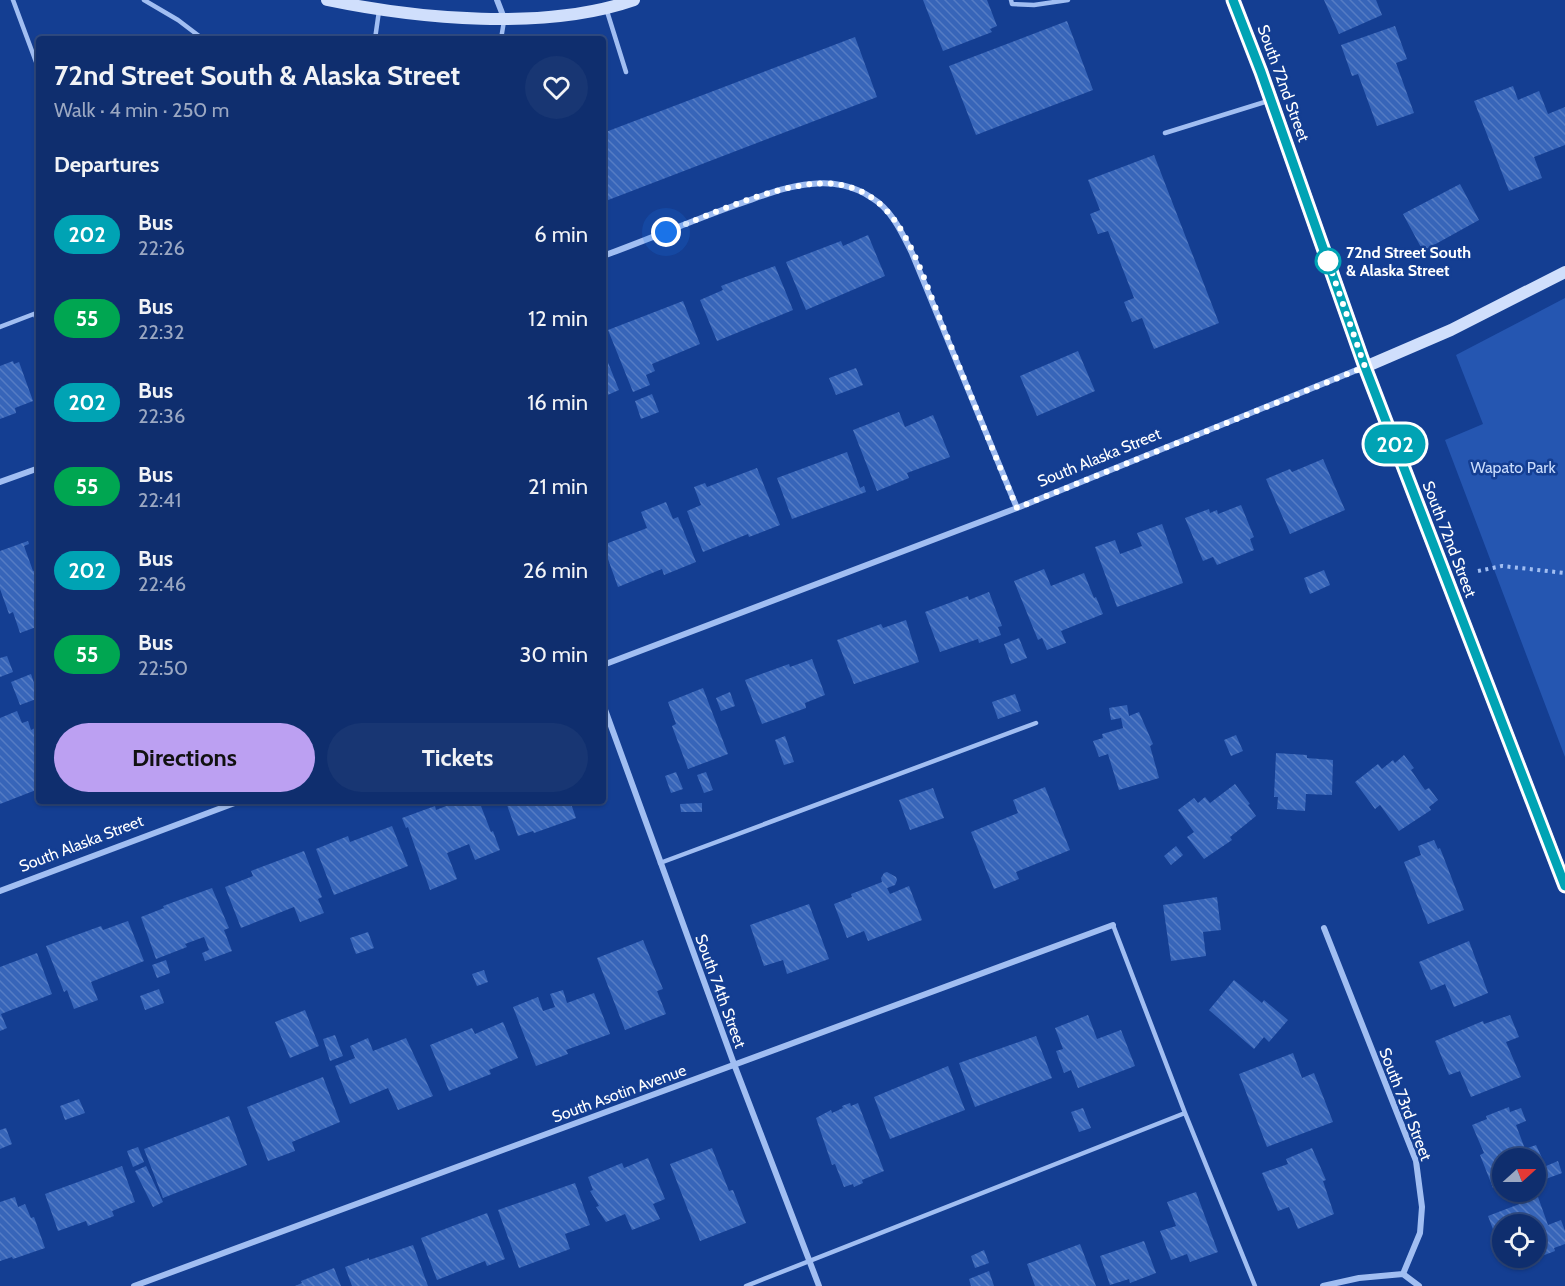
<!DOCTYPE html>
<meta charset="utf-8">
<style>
:root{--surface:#0f2e6e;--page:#183673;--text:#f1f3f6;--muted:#9ba8c2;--line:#2f4a81;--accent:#bca0f2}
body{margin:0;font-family:Cabin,sans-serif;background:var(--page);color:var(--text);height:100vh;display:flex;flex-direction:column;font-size:22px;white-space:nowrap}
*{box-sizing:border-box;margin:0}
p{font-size:20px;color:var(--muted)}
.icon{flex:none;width:33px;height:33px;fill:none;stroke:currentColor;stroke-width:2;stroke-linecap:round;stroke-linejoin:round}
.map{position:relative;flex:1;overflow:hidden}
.details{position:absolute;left:36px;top:36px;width:570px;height:768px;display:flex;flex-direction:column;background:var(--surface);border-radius:6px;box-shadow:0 2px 4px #0004,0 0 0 2px var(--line)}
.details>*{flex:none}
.badge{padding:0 12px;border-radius:20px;font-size:21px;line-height:39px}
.needle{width:39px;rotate:69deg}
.tools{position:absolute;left:1492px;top:1148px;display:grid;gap:12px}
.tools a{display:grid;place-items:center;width:54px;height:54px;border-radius:50%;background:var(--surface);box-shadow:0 2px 4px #0004,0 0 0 2px var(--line);font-size:30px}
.you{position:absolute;width:30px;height:30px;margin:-15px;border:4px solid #fff;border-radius:50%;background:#1a73e8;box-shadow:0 0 0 9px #1a73e833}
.map>.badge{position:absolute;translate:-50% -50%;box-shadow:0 0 0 3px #fff}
h2{padding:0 18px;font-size:22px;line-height:54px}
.round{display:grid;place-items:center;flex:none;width:63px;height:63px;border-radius:32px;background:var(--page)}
.summary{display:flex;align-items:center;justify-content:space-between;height:102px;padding:0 18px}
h1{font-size:28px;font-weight:800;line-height:45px}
.cta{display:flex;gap:12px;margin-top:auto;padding:12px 18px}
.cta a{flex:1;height:69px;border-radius:36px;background:var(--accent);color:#111;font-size:24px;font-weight:800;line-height:69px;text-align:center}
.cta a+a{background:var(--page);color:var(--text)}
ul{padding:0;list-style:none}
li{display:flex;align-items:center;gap:18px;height:84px;padding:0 18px}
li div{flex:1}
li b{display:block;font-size:22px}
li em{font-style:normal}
li .badge{min-width:66px;font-weight:700;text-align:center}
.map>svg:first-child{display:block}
.green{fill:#2556b1}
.building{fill:url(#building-back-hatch)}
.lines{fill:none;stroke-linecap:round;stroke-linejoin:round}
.path{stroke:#a1bef2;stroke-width:4;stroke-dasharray:3 4.5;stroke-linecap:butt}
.lane{stroke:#a1bef2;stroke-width:4.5}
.street{stroke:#a1bef2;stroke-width:6}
.secondary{stroke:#d0dffc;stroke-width:12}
.primary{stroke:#ecf1ff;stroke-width:15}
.line-casing{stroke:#fff;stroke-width:14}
.line{stroke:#00a3b4;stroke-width:9}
.walk{stroke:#fff;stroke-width:6;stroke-dasharray:0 10.8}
.stop-dot{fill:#fff;stroke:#00a3b4;stroke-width:3}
.labels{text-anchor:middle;stroke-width:5;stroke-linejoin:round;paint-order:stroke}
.street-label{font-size:16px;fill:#fff;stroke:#143e92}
.stop-label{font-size:16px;font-weight:bold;fill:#fff;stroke:#143e92;text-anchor:start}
.park-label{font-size:16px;fill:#c8dbfc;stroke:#143e92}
</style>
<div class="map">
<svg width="1565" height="1286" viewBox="0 0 1565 1286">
<defs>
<pattern id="building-back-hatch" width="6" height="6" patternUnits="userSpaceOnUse" patternTransform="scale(1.5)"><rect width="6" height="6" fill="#3765b9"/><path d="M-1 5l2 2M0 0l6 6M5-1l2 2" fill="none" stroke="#557cc4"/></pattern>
</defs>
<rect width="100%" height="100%" fill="#143e92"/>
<!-- green -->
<path class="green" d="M1565,298V757L1445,440L1483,424L1456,355Z"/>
<!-- building -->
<path class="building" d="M923,0H987L997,26L990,29L992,32L943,51Z
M1324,0H1376L1382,15L1339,34Z
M1067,21L1093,90L976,135L949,66Z
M1395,26L1407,59L1396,63L1414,113L1377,126L1358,74L1352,76L1341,45Z
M855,37L877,97L603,202V133Z
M1513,86L1518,100L1539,91L1548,114L1565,107V145L1534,157L1542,178L1509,191L1474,101Z
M1154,155L1219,323L1154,349L1142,318L1132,322L1124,302L1134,298L1108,231L1098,234L1090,214L1100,210L1088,180Z
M1460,184L1479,220L1423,251L1403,214Z
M868,235L885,276L806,310L786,262L841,241L843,246Z
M775,266L793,310L717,341L700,300L723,290L721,286Z
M683,301L700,344L652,364L655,371L646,375L650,385L633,392L608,330Z
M603,350L619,390L603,397Z
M1078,351L1095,391L1037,416L1020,376Z
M13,361L14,364L19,362L33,401L15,408L16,413L0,419V366Z
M856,368L863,385L836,395L829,378Z
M652,394L659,412L641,419L635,401Z
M899,412L905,427L933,415L950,457L907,473L909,478L877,491L853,430Z
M603,436L608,449L603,451Z
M847,452L860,488L864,486L866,492L792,519L777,478Z
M1323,459L1345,510L1290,534L1266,479L1290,469L1292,472Z
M757,468L780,525L749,537L748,534L703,552L687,511L701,505L694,487L705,483L707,487Z
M666,502L673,519L678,517L696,562L664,575L662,569L618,587L603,545L647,528L641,512Z
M1241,505L1254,537L1250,539L1254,550L1217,565L1213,557L1203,561L1185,518L1209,509L1210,513L1217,510L1218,514Z
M1162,524L1183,583L1117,607L1095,547L1115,540L1120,554L1142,546L1137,533Z
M28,541L29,544L24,546L33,571L39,569V626L20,633L13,612L9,614L0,589V551Z
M1044,569L1051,586L1084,573L1094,598L1096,597L1103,614L1061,631L1066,643L1047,650L1042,638L1038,640L1014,581Z
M1324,570L1330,585L1310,594L1304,578Z
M989,592L1002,626L998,627L1001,635L979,643L978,639L940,652L925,612L968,596L969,600Z
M906,620L919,662L854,684L837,640L881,624L883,628Z
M1019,638L1027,658L1011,664L1004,644Z
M7,656L13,672L0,677V658Z
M812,659L825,695L805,703L806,708L762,724L745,680L789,664L790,667Z
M31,674L39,698L20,705L11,682Z
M703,688L728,754L688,769L672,726L676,724L668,702Z
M730,692L735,706L721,711L716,698Z
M1015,694L1021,711L998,719L992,702Z
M1127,705L1129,716L1139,712L1153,744L1150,746L1159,778L1119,790L1108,754L1099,757L1093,741L1103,738L1102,734L1123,728L1121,718L1111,720L1109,708Z
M17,711L22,723L28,721L31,730L39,726V784L35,786L36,790L0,804V718Z
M1236,735L1243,751L1231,756L1224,740Z
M785,736L794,762L784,765L775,740Z
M1276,753L1307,755V758L1333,760L1332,795L1306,794L1305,811L1277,809L1278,797H1274Z
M1404,755L1414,768L1411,770L1425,790L1429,788L1438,800L1429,807L1431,810L1399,831L1380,805L1375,809L1355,782L1378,764L1382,769L1393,760L1395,763Z
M676,772L683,789L671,793L665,776Z
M706,772L713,790L704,793L697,775Z
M1235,784L1250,804L1248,805L1256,816L1230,837L1232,840L1204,859L1187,837L1194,832L1178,810L1194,798L1198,803L1205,797L1210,803Z
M1045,787L1070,850L1016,872L1019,879L994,889L971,832L1018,813L1013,800Z
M933,788L944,818L910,830L899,800Z
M459,801H479L491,832L493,831L500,850L475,860L469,844L447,853L457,879L430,890L408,827L406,828L402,818L435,806L436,810Z
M518,801H570L576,818L534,833L533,831L518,836L507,805Z
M702,803V812H681L680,804Z
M392,826L408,866L334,895L316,849L348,836L350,842Z
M1434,840L1438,849L1440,848L1464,910L1428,924L1404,862L1421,855L1418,846Z
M1176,846L1183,855L1171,865L1164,856Z
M304,851L322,897L318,899L324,913L300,922L294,907L241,928L225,887L253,876L251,871Z
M887,872L896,877L897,880L895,885L887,888L890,894L909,886L922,920L868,941L864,931L847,938L834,904L852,897L851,894L882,882L881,878L884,873Z
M212,888L229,928L224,930L232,951L205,961L202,953L209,950L204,937L185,944L187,947L156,959L141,917L164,908L163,906Z
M1217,897L1221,930L1203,932L1206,956L1171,961L1163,905Z
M809,904L829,959L787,974L783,960L764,966L750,925Z
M128,921L144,961L91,982L98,1000L74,1009L67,990L64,992L46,946L101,926L103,930Z
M368,932L374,948L356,954L350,938Z
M643,940L663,989L657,991L666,1014L625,1030L597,958Z
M1469,941L1488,993L1454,1007L1445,984L1431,990L1419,962Z
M37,953L52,994L1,1014L7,1028L0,1031V967Z
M166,960L170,973L157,978L152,965Z
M484,970L488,982L477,986L472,974Z
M1234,980L1262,1003L1264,1000L1288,1020L1269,1042L1264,1037L1254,1049L1209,1010Z
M159,989L164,1003L145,1010L140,996Z
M563,990L567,1003L594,993L610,1034L566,1050L568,1054L536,1066L513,1007L538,997L543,1011L555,1007L550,994Z
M305,1010L319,1046L290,1058L275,1022Z
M1088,1015L1097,1039L1121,1030L1135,1066L1078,1088L1071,1070L1064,1073L1056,1051L1063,1049L1055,1028Z
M1510,1015L1519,1037L1506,1042L1521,1077L1471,1097L1460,1071L1449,1075L1435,1041L1483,1021L1484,1024Z
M503,1022L518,1058L489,1070L491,1074L449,1091L430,1045L472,1028L475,1034Z
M335,1035L343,1056L330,1061L323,1039Z
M1036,1036L1052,1078L975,1107L959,1063Z
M368,1038L373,1051L406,1038L433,1096L398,1110L388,1088L350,1104L335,1066L355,1058L350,1046Z
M1293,1053L1302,1078L1314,1073L1333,1122L1267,1147L1239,1074Z
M948,1066L965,1110L890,1139L874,1097Z
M323,1077L340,1122L292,1142L295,1151L268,1161L247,1107Z
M79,1099L85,1113L65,1120L60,1106Z
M850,1103L851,1106L858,1103L884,1171L862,1180L863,1183L854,1187L853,1184L844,1187L835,1164L832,1165L816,1118L831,1110L832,1113L843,1108L842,1106Z
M1509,1107L1510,1112L1521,1108L1526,1121L1516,1125L1525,1149L1536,1145L1542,1158L1536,1161V1158H1503V1184L1493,1188L1480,1155L1484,1153L1472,1125L1487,1119L1486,1116Z
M1083,1108L1091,1128L1079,1132L1071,1112Z
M229,1116L247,1165L163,1198L144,1149Z
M6,1128L12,1144L0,1149V1130Z
M138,1147L144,1162L133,1167L127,1151Z
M712,1148L729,1191L733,1190L746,1223L700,1241L670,1164Z
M1312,1148L1326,1180L1323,1181L1334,1214L1298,1229L1289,1207L1278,1211L1262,1173L1288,1164L1286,1159Z
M648,1158L665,1199L653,1204L660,1219L632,1230L625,1214L606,1222L596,1207L599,1206L590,1191L593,1190L588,1177L622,1163L624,1168Z
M1558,1161L1562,1173L1543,1180L1539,1169Z
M122,1166L135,1202L112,1211L114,1216L88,1226L86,1221L58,1231L45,1194Z
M146,1166L163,1202L153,1207L135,1171Z
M575,1183L590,1225L565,1234L570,1249L519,1268L498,1210Z
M1196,1192L1218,1252L1190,1262L1187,1254L1171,1260L1160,1231L1176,1226L1167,1202Z
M15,1197L18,1207L25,1204L31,1218L34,1217L45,1248L13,1259L12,1257L0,1261V1202Z
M1538,1197L1548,1225L1561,1220L1565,1231V1244L1554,1248L1555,1251L1523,1263L1520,1257H1536V1224H1503V1243L1499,1245L1488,1216Z
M487,1213L505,1259L487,1266L485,1261L437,1280L421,1238Z
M1144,1241L1156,1273L1130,1283L1129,1279L1110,1285L1100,1256Z
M1080,1244L1096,1286H1035L1027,1264Z
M413,1245L428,1286H352L345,1267L369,1258V1260Z
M984,1250L989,1263L975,1268L971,1256Z
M334,1268L341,1286H295L302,1283L301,1281Z
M989,1271L994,1286H971L969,1279Z"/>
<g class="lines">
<!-- path -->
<path class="path" d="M1478,571L1502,566L1565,573"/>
<!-- lane -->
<path class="lane" d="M13,0L39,70
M144,0L178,20L203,39
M1011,0L1012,4L1034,5L1068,0
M606,8L626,72
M375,39L379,11
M501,39L504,21
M1165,133L1268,101
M35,314L39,326
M0,327L39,312
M660,863L1036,723
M1113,925L1185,1113L1255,1286
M746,1286L1185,1113"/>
<!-- street -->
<path class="street" d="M497,0L504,18
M603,256C647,240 691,221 736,205C760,197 785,186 811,184C832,181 855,186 872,198C892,210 902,233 912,253L1017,508
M0,482L39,468
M603,665L1017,508L1364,367
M603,704L734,1064L819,1286
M0,891L240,801
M1324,928L1416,1161L1422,1207L1420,1233L1403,1274
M1403,1274L1419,1286
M134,1286L1113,925
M1323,1286L1359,1278L1403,1274"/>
<!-- secondary -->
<path class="secondary" d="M327,0C418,19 545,31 634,0
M1365,367L1451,330L1565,272"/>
<!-- primary -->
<path class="primary" d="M1233,0L1261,72L1365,367L1565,886"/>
</g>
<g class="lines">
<!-- line casing -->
<g class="line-casing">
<path id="line" d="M1233,0L1261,72L1365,367L1565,886"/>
</g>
<!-- line -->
<use href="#line" class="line"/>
<!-- walk -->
<path class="walk" d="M666,232C712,214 788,178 836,184C856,187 874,196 887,211C911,237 925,281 938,314C964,378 990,444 1017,508L1365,367L1328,261"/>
</g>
<!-- markers -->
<circle class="stop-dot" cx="1328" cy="261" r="12"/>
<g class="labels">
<!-- street labels -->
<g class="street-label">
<text transform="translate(1284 83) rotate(70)" y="6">South 72nd Street</text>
<text transform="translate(1099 457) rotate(-22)" y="6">South Alaska Street</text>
<text transform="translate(1450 539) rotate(69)" y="6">South 72nd Street</text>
<text transform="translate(81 843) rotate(-21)" y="6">South Alaska Street</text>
<text transform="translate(721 991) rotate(70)" y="6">South 74th Street</text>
<text transform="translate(619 1093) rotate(-20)" y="6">South Asotin Avenue</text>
<text transform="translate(1406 1104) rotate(69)" y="6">South 73rd Street</text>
</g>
<!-- stop labels -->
<g class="stop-label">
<text x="1346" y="258">72nd Street South<tspan x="1346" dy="18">&amp; Alaska Street</tspan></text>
</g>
<!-- park labels -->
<g class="park-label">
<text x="1513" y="473">Wapato Park</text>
</g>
</g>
</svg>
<div class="tools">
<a><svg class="needle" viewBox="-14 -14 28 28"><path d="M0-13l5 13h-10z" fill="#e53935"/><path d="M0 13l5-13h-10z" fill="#9ba8c2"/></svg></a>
<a><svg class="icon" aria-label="locate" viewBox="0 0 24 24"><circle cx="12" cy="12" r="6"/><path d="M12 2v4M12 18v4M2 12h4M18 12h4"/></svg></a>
</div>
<div class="you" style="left:666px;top:232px"></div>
<b class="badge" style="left:1395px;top:444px;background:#00a3b4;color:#fff">202</b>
<section class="details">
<div class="summary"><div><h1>72nd Street South &amp; Alaska Street</h1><p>Walk · 4 min · 250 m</p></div><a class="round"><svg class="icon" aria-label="heart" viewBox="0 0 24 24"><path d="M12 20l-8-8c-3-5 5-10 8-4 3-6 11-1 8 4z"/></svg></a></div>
<h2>Departures</h2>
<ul>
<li><span class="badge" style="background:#00a3b4;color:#fff">202</span><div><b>Bus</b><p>22:26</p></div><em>6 min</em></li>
<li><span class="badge" style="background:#00a651;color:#fff">55</span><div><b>Bus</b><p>22:32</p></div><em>12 min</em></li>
<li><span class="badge" style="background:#00a3b4;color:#fff">202</span><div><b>Bus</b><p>22:36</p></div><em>16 min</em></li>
<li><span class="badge" style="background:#00a651;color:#fff">55</span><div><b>Bus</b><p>22:41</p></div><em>21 min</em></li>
<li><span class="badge" style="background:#00a3b4;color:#fff">202</span><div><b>Bus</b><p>22:46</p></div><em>26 min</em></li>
<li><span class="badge" style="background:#00a651;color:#fff">55</span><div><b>Bus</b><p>22:50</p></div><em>30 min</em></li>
</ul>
<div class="cta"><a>Directions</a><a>Tickets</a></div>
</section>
</div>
